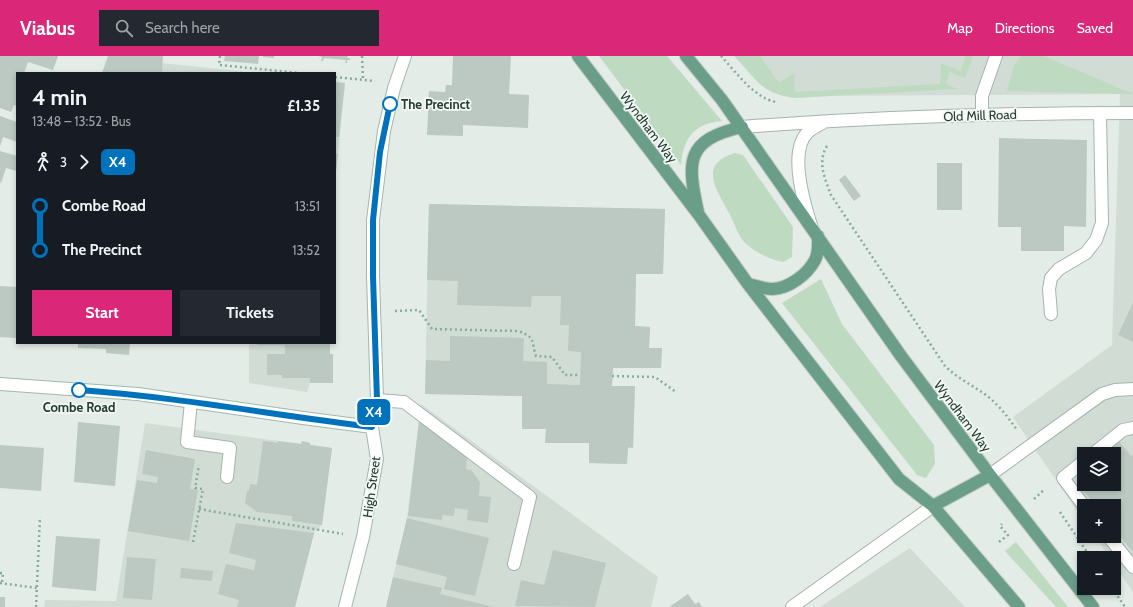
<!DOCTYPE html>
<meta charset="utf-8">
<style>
:root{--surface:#171b24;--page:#242831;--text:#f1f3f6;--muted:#9ea1a6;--accent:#db2777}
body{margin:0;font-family:Cabin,sans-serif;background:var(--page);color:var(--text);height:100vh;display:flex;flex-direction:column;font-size:15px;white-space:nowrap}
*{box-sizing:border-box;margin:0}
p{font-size:13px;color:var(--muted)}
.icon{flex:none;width:22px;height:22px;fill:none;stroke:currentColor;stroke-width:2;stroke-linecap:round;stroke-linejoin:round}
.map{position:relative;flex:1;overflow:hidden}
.sheet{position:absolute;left:16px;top:16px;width:320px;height:272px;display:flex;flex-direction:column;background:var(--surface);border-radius:0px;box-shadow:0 2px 6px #0003}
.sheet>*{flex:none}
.badge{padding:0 8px;border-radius:6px;font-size:14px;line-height:26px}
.controls{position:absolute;left:1077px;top:391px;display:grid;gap:8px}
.controls a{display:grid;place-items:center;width:44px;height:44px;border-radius:0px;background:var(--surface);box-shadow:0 2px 6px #0003;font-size:20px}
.map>.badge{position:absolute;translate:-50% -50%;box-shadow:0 0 0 2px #fff}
.legs{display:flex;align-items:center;gap:6px;height:44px;padding:0 16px;font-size:13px}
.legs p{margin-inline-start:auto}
.head{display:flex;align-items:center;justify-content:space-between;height:68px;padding:0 16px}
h1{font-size:22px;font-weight:700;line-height:30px}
.action{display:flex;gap:8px;margin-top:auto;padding:8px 16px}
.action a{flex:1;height:46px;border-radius:0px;background:var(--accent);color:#fff;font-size:16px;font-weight:700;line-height:46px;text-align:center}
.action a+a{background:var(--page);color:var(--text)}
ul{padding:0 16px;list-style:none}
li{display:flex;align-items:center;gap:14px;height:44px;font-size:15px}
li i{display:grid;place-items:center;width:6px;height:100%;margin:0 5px;background:currentColor}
li i::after{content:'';width:10px;height:10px;margin:-5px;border:3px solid;border-radius:50%;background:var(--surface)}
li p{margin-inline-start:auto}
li:first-child i{background:linear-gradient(#0000 50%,currentColor 0)}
li:last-child i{background:linear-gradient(currentColor 50%,#0000 0)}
header{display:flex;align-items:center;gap:24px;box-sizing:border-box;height:56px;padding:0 20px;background:var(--accent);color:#fff}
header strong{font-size:19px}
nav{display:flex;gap:22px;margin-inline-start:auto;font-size:14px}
.search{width:280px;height:36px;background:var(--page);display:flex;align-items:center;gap:10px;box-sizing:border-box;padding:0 14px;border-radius:0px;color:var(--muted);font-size:15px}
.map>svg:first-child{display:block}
.built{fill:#d1dcd5;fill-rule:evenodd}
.green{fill:#bedbc1}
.building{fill:#bbc9c2}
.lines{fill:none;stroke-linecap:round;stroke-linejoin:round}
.lane-casing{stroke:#a6b4ad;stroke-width:14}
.street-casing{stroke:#a6b4ad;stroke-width:14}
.secondary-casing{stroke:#a2b7ad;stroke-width:14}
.primary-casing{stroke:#c2c8c6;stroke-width:14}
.path{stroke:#86ad9b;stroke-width:2.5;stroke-dasharray:2 3;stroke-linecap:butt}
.lane{stroke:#fff;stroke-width:12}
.street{stroke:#fff;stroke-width:12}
.secondary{stroke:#fff;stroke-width:12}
.primary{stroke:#6b9e89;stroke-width:12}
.line-1-casing{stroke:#fff;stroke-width:9}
.line-1{stroke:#0072bc;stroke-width:6}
.stop-1-dot{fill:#fff;stroke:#0072bc;stroke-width:2}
.labels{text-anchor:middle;stroke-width:3.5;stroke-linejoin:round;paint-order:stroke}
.stop-label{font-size:13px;font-weight:bold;fill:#243c32;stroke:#f3f8f5;text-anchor:start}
.street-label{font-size:13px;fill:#243c32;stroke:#f3f8f5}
</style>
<header>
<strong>Viabus</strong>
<div class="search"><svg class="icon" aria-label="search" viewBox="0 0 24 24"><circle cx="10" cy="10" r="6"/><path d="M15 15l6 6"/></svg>Search here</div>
<nav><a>Map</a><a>Directions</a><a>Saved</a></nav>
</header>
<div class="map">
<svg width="1133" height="551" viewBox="0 0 1133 551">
<rect width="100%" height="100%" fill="#e3ece7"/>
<!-- built -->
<path class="built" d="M754,0H1133V536L1114,508V502H1110L1095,480H1114V450H1084V465L1013,361L1112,289L1120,38L798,40L781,37ZM1084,398H1114V428H1084Z
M162,7L256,17H162Z
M335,26L345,27L335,124Z
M429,148L665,153L663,218H636L635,270L650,271L649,292H662L661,312H613L612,330H635L633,392H628L627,408L589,407V387H545L546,373H522V340L425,338Z
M249,287H330V298H333V327H310L307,336L249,327Z
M421,348L658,521L651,551H386L407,462Z
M145,367L301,388L302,385L310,387L311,389L332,392L322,469L314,477L295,551H44L45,544L116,545Z
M910,492L965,551H820Z"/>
<!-- green -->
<path class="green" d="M599,0H667L722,65C694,67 683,83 681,109Z
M734,0H760L779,27L794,17L795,36L940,28L941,7L960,15L966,0H973L965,22L950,16L946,28L957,33L795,42C759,37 757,23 734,0Z
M1021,0H1044L1133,38L1007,35L1014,9Z
M735,97L743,99L793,171L792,201L783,206C767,202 758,198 745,187C738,180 734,166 729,157C717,134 697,108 735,97Z
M821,223L842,268L934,389L935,408L926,422L917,419L782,247Z
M1016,486L1068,551H1056L1005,495Z"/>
<!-- building -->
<path class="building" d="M0,0H58L53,14L28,6L24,17H17V50L14,49L11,56L0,52Z
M108,0H163L162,17H102Z
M225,0H259L258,8L224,5Z
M263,0H274V2L263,1Z
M318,0H348L347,2H350V4H347V7H345L346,4L324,2L323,5H321L322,1Z
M453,0H511L509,38L529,39L528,72L463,69V80L427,79L429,35L445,36L446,29H452Z
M335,26L345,27L339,81H335Z
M0,60L17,66V86L3,81L0,90Z
M999,82L1087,84L1086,171L1064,170V195H1021V171H998Z
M0,95L17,100L16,115L6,112L1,127L0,126Z
M335,98H338L336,115H335Z
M937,107H962V154H937Z
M845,119L861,140L854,145L839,124Z
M429,148L665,153L663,218H636L635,270L650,271L649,292H662L661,312H613L612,330H635L633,392L628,391L627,408L589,407V387H545L546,373H522V340L425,338L426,304L450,305V280L524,282L523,305L547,306V328L580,329L581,296L568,295L569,269H560L561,240H532L531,251L457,249L458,225L427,224Z
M0,230L17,231V282L0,281Z
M1133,247V286L1118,279Z
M78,287H130L129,299L106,297V293L78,292Z
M257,287H330V298H333V327H310V322H282V319H267V298H285V289H257Z
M419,365L467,401L466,413L471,414L480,426L479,440L491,441L488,467L467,464L468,454L455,452L454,460L442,459V464L408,460Z
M78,366L120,370L115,430L74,426Z
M1118,384L1131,400L1133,398V496L1114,473V450H1096L1084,435L1093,429L1092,428H1114V398H1101Z
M263,385L278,387V385L301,388L302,385L310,387V389L332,392L322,469L292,465V460L257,456L245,447L247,435H249L250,428L257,429Z
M0,389L44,392L41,435L0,432Z
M146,394L195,403L190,433L198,434L189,485L128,475L137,424L157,427L158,421L142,418Z
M407,462L489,482L475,540L444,533L447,521L396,508Z
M236,467L314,477L295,551H237L239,544L218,538L226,508L254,514L256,504L229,497Z
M56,480L100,483L96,535L52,531Z
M553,494L606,507L595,551L515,550L521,524L544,529Z
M127,501L156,503L152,544L123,542Z
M181,512L213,515L212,525L180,522Z
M393,521L442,532L440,538L494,551H386Z
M688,538L695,548L699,546L702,551H669Z
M0,541H5V551H0Z"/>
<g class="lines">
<!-- lane casing -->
<g class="lane-casing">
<path id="lane" d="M982,59V40L996,0
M1051,258L1049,233L1051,222L1059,213L1086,197L1096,184L1102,167L1100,57
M377,344L404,346L530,441L514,508
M191,346L187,386L230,392L227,421
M1093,398L1123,374L1133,372
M1084,405L1063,422L1084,450
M990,419L1102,338L1115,334L1133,333
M1108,480L1133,511
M792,551L933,450"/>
</g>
<!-- street casing -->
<g class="street-casing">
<path id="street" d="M742,71C872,61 1002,57 1133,57
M811,169C804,147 788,95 808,76C812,72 819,69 824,66"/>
</g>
<!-- secondary casing -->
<g class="secondary-casing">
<path id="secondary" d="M0,328L138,338L303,362L372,371
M345,551L363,481L377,403L372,371L377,344L373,220V164L384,75L394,32L405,0"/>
</g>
<!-- primary casing -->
<g class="primary-casing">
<path id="primary" d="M578,0L699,159L748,228L899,423L933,450L1019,551
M686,0L722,44L901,300L990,419L1093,551
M698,156C687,106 685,84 742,71
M748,228C756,230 765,233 773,233C789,232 807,219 815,204C819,197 818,188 818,180
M933,450L990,419"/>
</g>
<!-- path -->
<path class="path" d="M220,0L219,9L300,17
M362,0L363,23
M721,0C736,16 754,42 776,46
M335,21L375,25
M827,90C817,106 825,123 831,139L945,310C957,322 972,329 986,339C998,348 1008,361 1017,374
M395,255L419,254L432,273L518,275C536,281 531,285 536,300L552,301L565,319H580
M612,320L655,321L676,336
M1034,443L1045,433
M199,453L343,478
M1060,456L1091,502
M193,486L203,433L195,432L199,409
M999,486L1008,479L1000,470L1002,468
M0,517H3L2,527
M0,527L37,532
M1112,532L1125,551
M36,551L40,461"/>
<!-- lane -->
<use href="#lane" class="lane"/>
<!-- street -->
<use href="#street" class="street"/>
<!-- secondary -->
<use href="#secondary" class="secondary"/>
<!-- primary -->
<use href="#primary" class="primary"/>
</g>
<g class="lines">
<!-- line-1 casing -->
<g class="line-1-casing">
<path id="line-1" d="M79,334C177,341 274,359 372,371L377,344L373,220V164L380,96L390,48"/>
</g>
<!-- line-1 -->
<use href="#line-1" class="line-1"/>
</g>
<!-- markers -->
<g class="stop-1-dot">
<circle cx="390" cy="48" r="7"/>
<circle cx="79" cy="334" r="7"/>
</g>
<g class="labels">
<!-- stop labels -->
<g class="stop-label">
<text x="401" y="53">The Precinct</text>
<text x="79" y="356" text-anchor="middle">Combe Road</text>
</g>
<!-- street labels -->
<g class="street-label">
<text transform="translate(980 59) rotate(-2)" y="5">Old Mill Road</text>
<text transform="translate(649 71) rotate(53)" y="5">Wyndham Way</text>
<text transform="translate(963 360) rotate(53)" y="5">Wyndham Way</text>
<text transform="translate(371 431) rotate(-82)" y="5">High Street</text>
</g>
</g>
</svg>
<div class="controls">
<a><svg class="icon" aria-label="layers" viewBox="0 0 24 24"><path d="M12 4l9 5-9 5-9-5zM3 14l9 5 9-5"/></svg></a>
<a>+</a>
<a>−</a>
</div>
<b class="badge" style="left:374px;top:356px;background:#0072bc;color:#fff">X4</b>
<section class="sheet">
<div class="head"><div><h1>4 min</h1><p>13:48 – 13:52 · Bus</p></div><b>£1.35</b></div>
<div class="legs"><svg class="icon" aria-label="walk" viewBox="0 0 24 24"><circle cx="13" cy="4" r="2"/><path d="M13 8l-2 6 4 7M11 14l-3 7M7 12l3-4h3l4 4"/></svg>3<svg class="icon" aria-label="forward" viewBox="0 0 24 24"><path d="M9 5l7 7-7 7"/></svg><b class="badge" style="background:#0072bc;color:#fff">X4</b></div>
<ul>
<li><i style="color:#0072bc"></i><b>Combe Road</b><p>13:51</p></li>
<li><i style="color:#0072bc"></i><b>The Precinct</b><p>13:52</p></li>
</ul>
<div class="action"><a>Start</a><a>Tickets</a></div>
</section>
</div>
